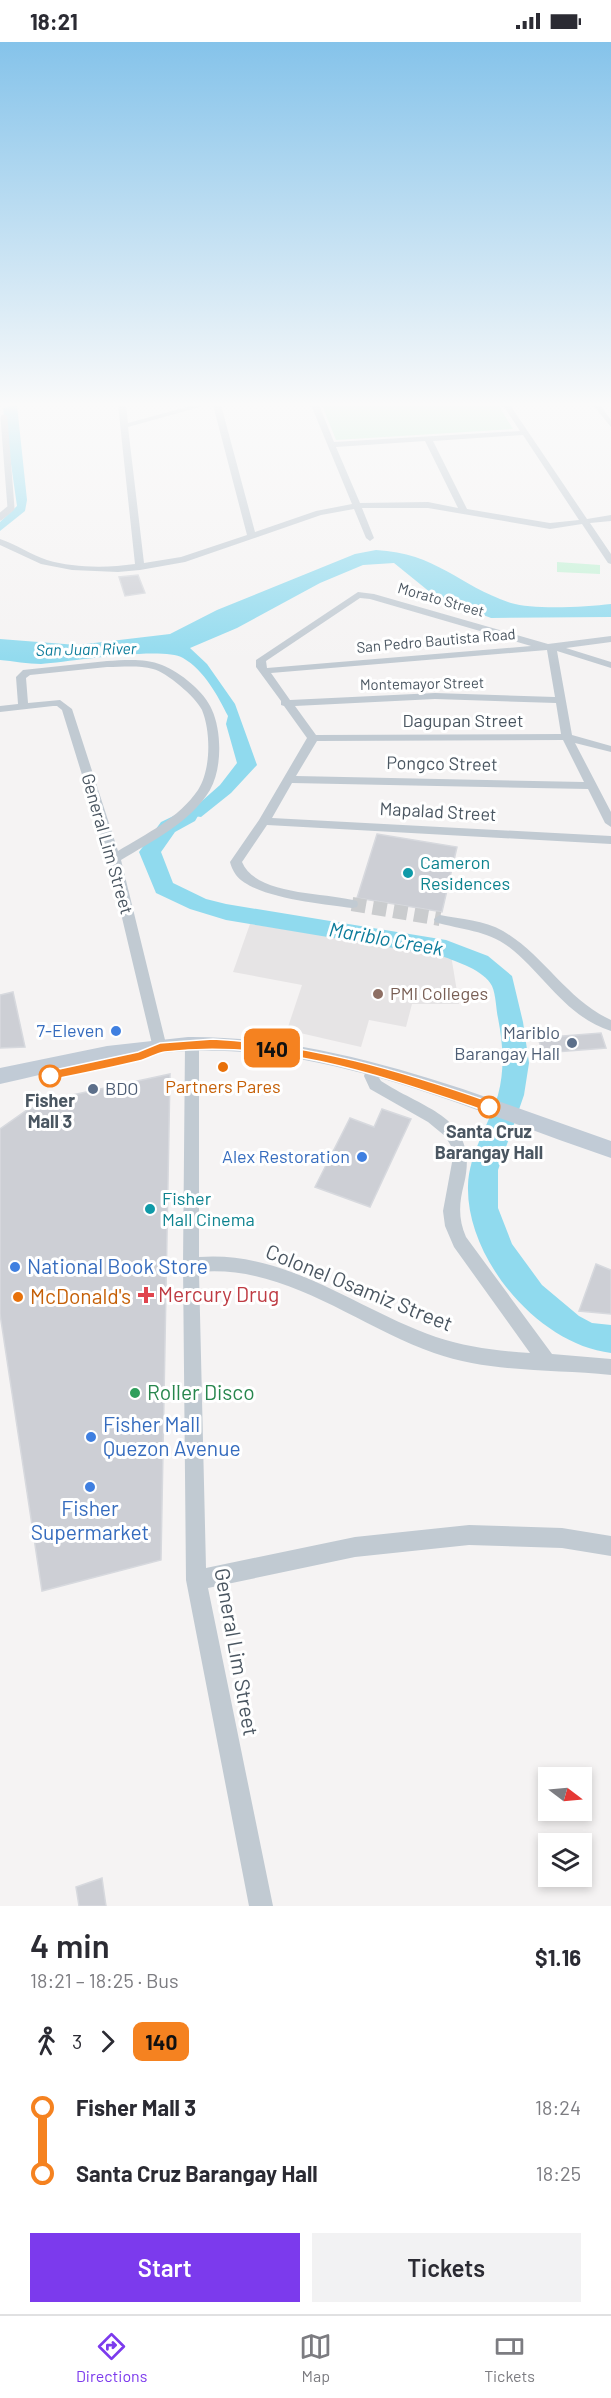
<!DOCTYPE html>
<meta charset="utf-8">
<style>
:root{--surface:#fff;--page:#f2f2f3;--text:#2b2b33;--muted:#7c7c81;--line:#e1e1e2;--accent:#7c3aed}
body{margin:0;font-family:Barlow,sans-serif;background:var(--page);color:var(--text);height:100vh;display:flex;flex-direction:column;font-size:22px;white-space:nowrap}
*{box-sizing:border-box;margin:0}
p{font-size:20px;color:var(--muted)}
.icon{flex:none;width:33px;height:33px;fill:none;stroke:currentColor;stroke-width:2;stroke-linecap:round;stroke-linejoin:round}
.map{position:relative;height:1864px;overflow:hidden}
.sheet{display:flex;flex-direction:column;background:var(--surface);flex:1}
.sheet>*{flex:none}
.badge{padding:0 12px;border-radius:9px;font-size:21px;line-height:39px}
.needle{width:39px;rotate:106deg}
.controls{position:absolute;left:538px;top:1725px;display:grid;gap:12px}
.controls a{display:grid;place-items:center;width:54px;height:54px;border-radius:0px;background:var(--surface);box-shadow:0 3px 9px #0003;font-size:30px}
.map>.badge{position:absolute;translate:-50% -50%;box-shadow:0 0 0 3px #fff}
.legs{display:flex;align-items:center;gap:9px;height:66px;padding:0 30px;font-size:20px}
.legs p{margin-inline-start:auto}
.headline{display:flex;align-items:center;justify-content:space-between;height:102px;padding:0 30px}
h1{font-size:33px;font-weight:600;line-height:45px}
.button{display:flex;gap:12px;margin-top:auto;padding:12px 30px}
.button a{flex:1;height:69px;border-radius:0px;background:var(--accent);color:#fff;font-size:24px;font-weight:600;line-height:69px;text-align:center}
.button a+a{background:var(--page);color:var(--text)}
ul{padding:0 30px;list-style:none}
li{display:flex;align-items:center;gap:21px;height:66px;font-size:22px}
li i{display:grid;place-items:center;width:9px;height:100%;margin:0 8px;background:currentColor}
li i::after{content:'';width:15px;height:15px;margin:-8px;border:4px solid;border-radius:50%;background:var(--surface)}
li p{margin-inline-start:auto}
li:first-child i{background:linear-gradient(#0000 50%,currentColor 0)}
li:last-child i{background:linear-gradient(currentColor 50%,#0000 0)}
.status{display:flex;justify-content:space-between;align-items:center;height:42px;padding:0 30px;background:var(--surface);direction:ltr}
.status svg{height:16px;fill:currentColor}
.menu{display:flex;justify-content:space-around;align-items:center;height:84px;border-top:2px solid var(--line);background:var(--surface);font-size:16px;color:var(--muted)}
.menu a{display:grid;justify-items:center;gap:3px}
.menu .active{color:var(--accent)}
.map>svg:first-child{display:block}
.education{fill:#e6e4e5}
.green{fill:#c3f1d5}
.water{fill:#90daee}
.lines{fill:none;stroke-linecap:round;stroke-linejoin:round}
.river{fill:#90daee;fill-rule:evenodd}
.building{fill:#cdcfd5;stroke:#d7d9de;stroke-width:1.5}
.minor-tunnel{stroke:#caccce;stroke-width:14;stroke-dasharray:14 7;stroke-linecap:butt}
.pedestrian{stroke:#c1cad2;stroke-width:7}
.minor{fill:#c1cad2;fill-rule:evenodd}
.secondary{fill:#c1cbd6;fill-rule:evenodd}
.line-1{fill:#f58220;stroke:#fff;stroke-width:1.5}
.culture-dot{fill:#0f9aa8;stroke:#fff;stroke-width:2}
.education-dot{fill:#8d6e63;stroke:#fff;stroke-width:2}
.shop-dot{fill:#3f7fe0;stroke:#fff;stroke-width:2}
.service-dot{fill:#5c6f8a;stroke:#fff;stroke-width:2}
.food-dot{fill:#e8710a;stroke:#fff;stroke-width:2}
.stop-1-dot{fill:#fff;stroke:#f58220;stroke-width:3}
.health-dot{fill:#e0444e;stroke:#fff;stroke-width:2}
.leisure-dot{fill:#2e9e5b;stroke:#fff;stroke-width:2}
.labels{text-anchor:middle;stroke-width:6;stroke-linejoin:round;paint-order:stroke}
.far-street-label{font-size:15px;fill:#4a5661;stroke:#fff}
.far-water-label{font-size:16px;font-style:italic;fill:#0c7c9b;stroke:#fff}
.street-label{font-size:18px;fill:#4a5661;stroke:#fff}
.culture-label{font-size:18px;fill:#0d838f;stroke:#fff;text-anchor:start}
.education-label{font-size:18px;fill:#785e54;stroke:#fff;text-anchor:start}
.shop-label{font-size:18px;fill:#366cbe;stroke:#fff;text-anchor:end}
.service-label{font-size:18px;fill:#4e5e75;stroke:#fff;text-anchor:end}
.food-label{font-size:18px;fill:#c56008;stroke:#fff}
.stop-label{font-size:18px;font-weight:bold;fill:#4a5661;stroke:#fff}
.water-label{font-size:20px;font-style:italic;fill:#0c7c9b;stroke:#fff}
.near-shop-label{font-size:21px;fill:#366cbe;stroke:#fff;text-anchor:start}
.near-street-label{font-size:21px;fill:#4a5661;stroke:#fff}
.near-health-label{font-size:21px;fill:#be3a42;stroke:#fff;text-anchor:start}
.near-food-label{font-size:21px;fill:#c56008;stroke:#fff;text-anchor:start}
.near-leisure-label{font-size:21px;fill:#27864d;stroke:#fff;text-anchor:start}
</style>
<div class="status"><b>18:21</b><svg viewBox="0 0 49 12"><path d="M0 12V9h3v3zM5 12V6h3v6zM10 12V3h3v9zM15 12V0h3v12zM26 1h20v11H26zM47 4h2v5h-2z"/></svg></div>
<div class="map">
<svg width="611" height="1864" viewBox="0 0 611 1864">
<rect width="100%" height="100%" fill="#f5f3f3"/>
<!-- education -->
<path class="education" d="M250,882L451,913L459,962H412L406,985L369,978L361,1005L287,988L302,943L233,930Z"/>
<!-- green -->
<path class="green" d="M322,363H498L513,387L336,398Z
M557,520L600,523V532L557,530Z"/>
<!-- water -->
<path class="water" d="M17,363L27,458L25,469L0,489V480L17,464L3,366Z
M376,508C437,511 459,544 511,561C533,568 586,565 611,562V575L491,576L436,555L394,521L363,523L320,541L237,586L190,606L207,622L235,662L257,723L231,751L201,775L186,773L220,743L237,721L226,682L228,674C218,654 204,628 183,616C161,604 71,620 41,622C28,622 13,619 0,618V597L77,603L170,592L217,568L355,512Z"/>
<g class="lines">
<!-- river -->
<path class="river" d="M188,767L195,769L198,774L195,779L175,790L161,810L173,841L206,857L226,862L446,898L488,914L512,934L523,980L529,1021L524,1053L498,1128V1166L512,1202L542,1243L579,1274L592,1281L611,1283V1311C539,1303 466,1217 468,1144C469,1111 489,1083 498,1053C505,1027 503,1002 498,976C496,967 496,953 492,944C484,928 457,920 442,914L226,878L190,867L156,851L139,810L161,780Z"/>
</g>
<!-- building -->
<path class="building" d="M138,533L145,551L125,554L119,535Z
M377,792L457,805L442,870L357,856Z
M13,950L25,1005L0,1006V953Z
M601,991L606,1006L543,1011L538,996Z
M170,1032L161,1518L42,1549L0,1272V1087L27,1068L63,1055Z
M382,1067L411,1077L370,1165L315,1145L350,1076L374,1085Z
M596,1222L611,1228V1272L579,1269Z
M102,1836L106,1864H79L76,1845Z"/>
<g class="lines">
<!-- minor-tunnel -->
<path class="minor-tunnel" d="M352,862L440,877"/>
<!-- pedestrian -->
<path class="pedestrian" d="M0,475L11,466L4,376"/>
<!-- minor -->
<path class="minor" d="M118,363H126L128,381L194,363H207L128,385L144,521L181,515L247,493L213,363H221L255,490L316,469L352,462L311,363H319L334,400L520,389L503,363H510L587,477L611,473V479L590,481L611,512V522L608,521L582,482L550,487L428,466H362L374,496L370,499L366,496L354,467L321,473L185,520L140,528L118,530L72,528L41,522L0,503V497C16,502 31,513 47,518C74,526 107,526 135,522ZM523,393L579,478L550,481L467,467L433,399ZM425,399L458,466L428,460L360,461L336,405Z
M593,363H600L611,378V385Z
M358,550L374,552L548,602L611,594V600L566,606L611,620V626L557,609L572,693L611,704V710L575,701L611,770V785L605,781L588,747L292,741L272,776L611,794V802L267,783L242,820C256,854 326,850 357,859L358,862L357,865L352,866C323,862 254,856 236,833C233,829 231,824 230,820L259,778L307,696L284,664L281,663V659L256,625V618ZM360,556L370,557L531,604L267,626L266,619ZM547,608L555,655L435,651L290,658L271,631ZM435,657L556,661L561,692L316,693L295,664ZM563,698L584,740L296,734L317,699Z
M107,619C125,618 145,616 162,623C180,630 205,650 212,668C222,690 222,727 210,748C190,781 152,799 121,818L167,1006L165,1010H155L153,1006L108,817L62,668L57,664H53L0,670V664L18,662L16,635L23,628ZM107,625C122,625 139,623 153,627C166,630 196,655 202,668C211,690 211,728 198,748C179,776 146,792 118,809L72,667L60,658L28,661L26,636L30,633Z
M440,873C461,877 484,878 503,889C544,913 567,958 611,978V989C566,975 544,932 509,905C486,888 462,888 435,880L434,877Z
M192,997L197,998L199,1002V1215C286,1208 358,1268 436,1295C466,1305 498,1309 530,1311L454,1205L445,1184L443,1169L453,1115L451,1104L445,1094L428,1080L370,1047L364,1034L368,1023H378L380,1027L378,1034L381,1039C425,1068 480,1075 464,1142C459,1161 458,1177 466,1195L552,1312L611,1317V1333C552,1327 491,1331 434,1311C357,1284 285,1222 199,1230L206,1526L355,1495L469,1483L562,1486L611,1494V1514L562,1506L469,1503L355,1515L208,1546L273,1864H249L186,1538L183,1223L185,1002L187,998Z"/>
<!-- secondary -->
<path class="secondary" d="M188,995C336,994 473,1051 611,1099V1116C474,1070 336,1003 187,1009C124,1012 62,1028 0,1042V1026L107,1004Z"/>
</g>
<!-- sky -->
<linearGradient id="sky" x2="0" y2="1"><stop stop-color="#85c3ea"/><stop offset="0.58" stop-color="#fafafa"/><stop offset="1" stop-color="#fafafa" stop-opacity="0"/></linearGradient>
<rect width="611" height="624" fill="url(#sky)"/>
<!-- line-1 -->
<path class="line-1" d="M213,997C311,1002 402,1029 493,1061L495,1065L489,1070C384,1035 277,996 165,1010C156,1011 148,1017 139,1019C110,1026 80,1032 50,1038L44,1034L50,1029L138,1010L160,1001Z"/>
<!-- markers -->
<g class="culture-dot">
<circle cx="408" cy="831" r="6"/>
<circle cx="150" cy="1167" r="6"/>
</g>
<circle class="education-dot" cx="378" cy="952" r="6"/>
<g class="shop-dot">
<circle cx="116" cy="989" r="6"/>
<circle cx="362" cy="1115" r="6"/>
<circle cx="15" cy="1225" r="6"/>
<circle cx="91" cy="1395" r="6"/>
<circle cx="90" cy="1445" r="6"/>
</g>
<g class="service-dot">
<circle cx="572" cy="1001" r="6"/>
<circle cx="93" cy="1047" r="6"/>
</g>
<g class="food-dot">
<circle cx="223" cy="1025" r="6"/>
<circle cx="18" cy="1255" r="6"/>
</g>
<g class="stop-1-dot">
<circle cx="50" cy="1034" r="10"/>
<circle cx="489" cy="1065" r="10"/>
</g>
<path class="health-dot" d="M143 1244h6v6h6v6h-6v6h-6v-6h-6v-6h6z"/>
<circle class="leisure-dot" cx="135" cy="1351" r="6"/>
<g class="labels">
<!-- far-street labels -->
<g class="far-street-label">
<text transform="translate(441 558) rotate(16)" y="5">Morato Street</text>
<text transform="translate(436 599) rotate(-5)" y="5">San Pedro Bautista Road</text>
<text transform="translate(422 642) rotate(-1)" y="5">Montemayor Street</text>
</g>
<!-- far-water labels -->
<g class="far-water-label">
<text transform="translate(86 607) rotate(-1)" y="6">San Juan River</text>
</g>
<!-- street labels -->
<g class="street-label">
<text x="463" y="685">Dagupan Street</text>
<text transform="translate(442 722) rotate(1)" y="6">Pongco Street</text>
<text transform="translate(438 770) rotate(3)" y="6">Mapalad Street</text>
<text transform="translate(107 802) rotate(74)" y="6">General Lim Street</text>
</g>
<!-- culture labels -->
<g class="culture-label">
<text x="420" y="827">Cameron<tspan x="420" dy="21">Residences</tspan></text>
<text x="162" y="1163">Fisher<tspan x="162" dy="21">Mall Cinema</tspan></text>
</g>
<!-- education labels -->
<g class="education-label">
<text x="390" y="958">PMI Colleges</text>
</g>
<!-- shop labels -->
<g class="shop-label">
<text x="104" y="995">7-Eleven</text>
<text x="350" y="1121">Alex Restoration</text>
</g>
<!-- service labels -->
<g class="service-label">
<text x="560" y="997">Mariblo<tspan x="560" dy="21">Barangay Hall</tspan></text>
<text x="105" y="1053" text-anchor="start">BDO</text>
</g>
<!-- food labels -->
<g class="food-label">
<text x="223" y="1051">Partners Pares</text>
</g>
<!-- stop labels -->
<g class="stop-label">
<text x="50" y="1065">Fisher<tspan x="50" dy="21">Mall 3</tspan></text>
<text x="489" y="1096">Santa Cruz<tspan x="489" dy="21">Barangay Hall</tspan></text>
</g>
<!-- water labels -->
<g class="water-label">
<text transform="translate(386 897) rotate(10)" y="7">Mariblo Creek</text>
</g>
<!-- near-shop labels -->
<g class="near-shop-label">
<text x="27" y="1232">National Book Store</text>
<text x="103" y="1390">Fisher Mall<tspan x="103" dy="24">Quezon Avenue</tspan></text>
<text x="90" y="1474" text-anchor="middle">Fisher<tspan x="90" dy="24">Supermarket</tspan></text>
</g>
<!-- near-street labels -->
<g class="near-street-label">
<text transform="translate(359 1246) rotate(22)" y="7">Colonel Osamiz Street</text>
<text transform="translate(236 1610) rotate(80)" y="7">General Lim Street</text>
</g>
<!-- near-health labels -->
<g class="near-health-label">
<text x="158" y="1260">Mercury Drug</text>
</g>
<!-- near-food labels -->
<g class="near-food-label">
<text x="30" y="1262">McDonald's</text>
</g>
<!-- near-leisure labels -->
<g class="near-leisure-label">
<text x="147" y="1358">Roller Disco</text>
</g>
</g>
</svg>
<div class="controls">
<a><svg class="needle" viewBox="-14 -14 28 28"><path d="M0-13l5 13h-10z" fill="#e53935"/><path d="M0 13l5-13h-10z" fill="#7c7c81"/></svg></a>
<a><svg class="icon" aria-label="layers" viewBox="0 0 24 24"><path d="M12 4l9 5-9 5-9-5zM3 14l9 5 9-5"/></svg></a>
</div>
<b class="badge" style="left:272px;top:1006px;background:#f58220;color:#111">140</b>
</div>
<section class="sheet">
<div class="headline"><div><h1>4 min</h1><p>18:21 – 18:25 · Bus</p></div><b>$1.16</b></div>
<div class="legs"><svg class="icon" aria-label="walk" viewBox="0 0 24 24"><circle cx="13" cy="4" r="2"/><path d="M13 8l-2 6 4 7M11 14l-3 7M7 12l3-4h3l4 4"/></svg>3<svg class="icon" aria-label="forward" viewBox="0 0 24 24"><path d="M9 5l7 7-7 7"/></svg><b class="badge" style="background:#f58220;color:#111">140</b></div>
<ul>
<li><i style="color:#f58220"></i><b>Fisher Mall 3</b><p>18:24</p></li>
<li><i style="color:#f58220"></i><b>Santa Cruz Barangay Hall</b><p>18:25</p></li>
</ul>
<div class="button"><a>Start</a><a>Tickets</a></div>
</section>
<nav class="menu">
<a class="active"><svg class="icon" aria-label="directions" viewBox="0 0 24 24"><path d="M12 3l9 9-9 9-9-9zM9 14v-3h6M13 9l2 2-2 2"/></svg>Directions</a>
<a><svg class="icon" aria-label="map" viewBox="0 0 24 24"><path d="M3 6l6-2 6 2 6-2v14l-6 2-6-2-6 2zM9 4v14M15 6v14"/></svg>Map</a>
<a><svg class="icon" aria-label="tickets" viewBox="0 0 24 24"><path d="M3 7h18v10H3zM15 7v10"/></svg>Tickets</a>
</nav>
